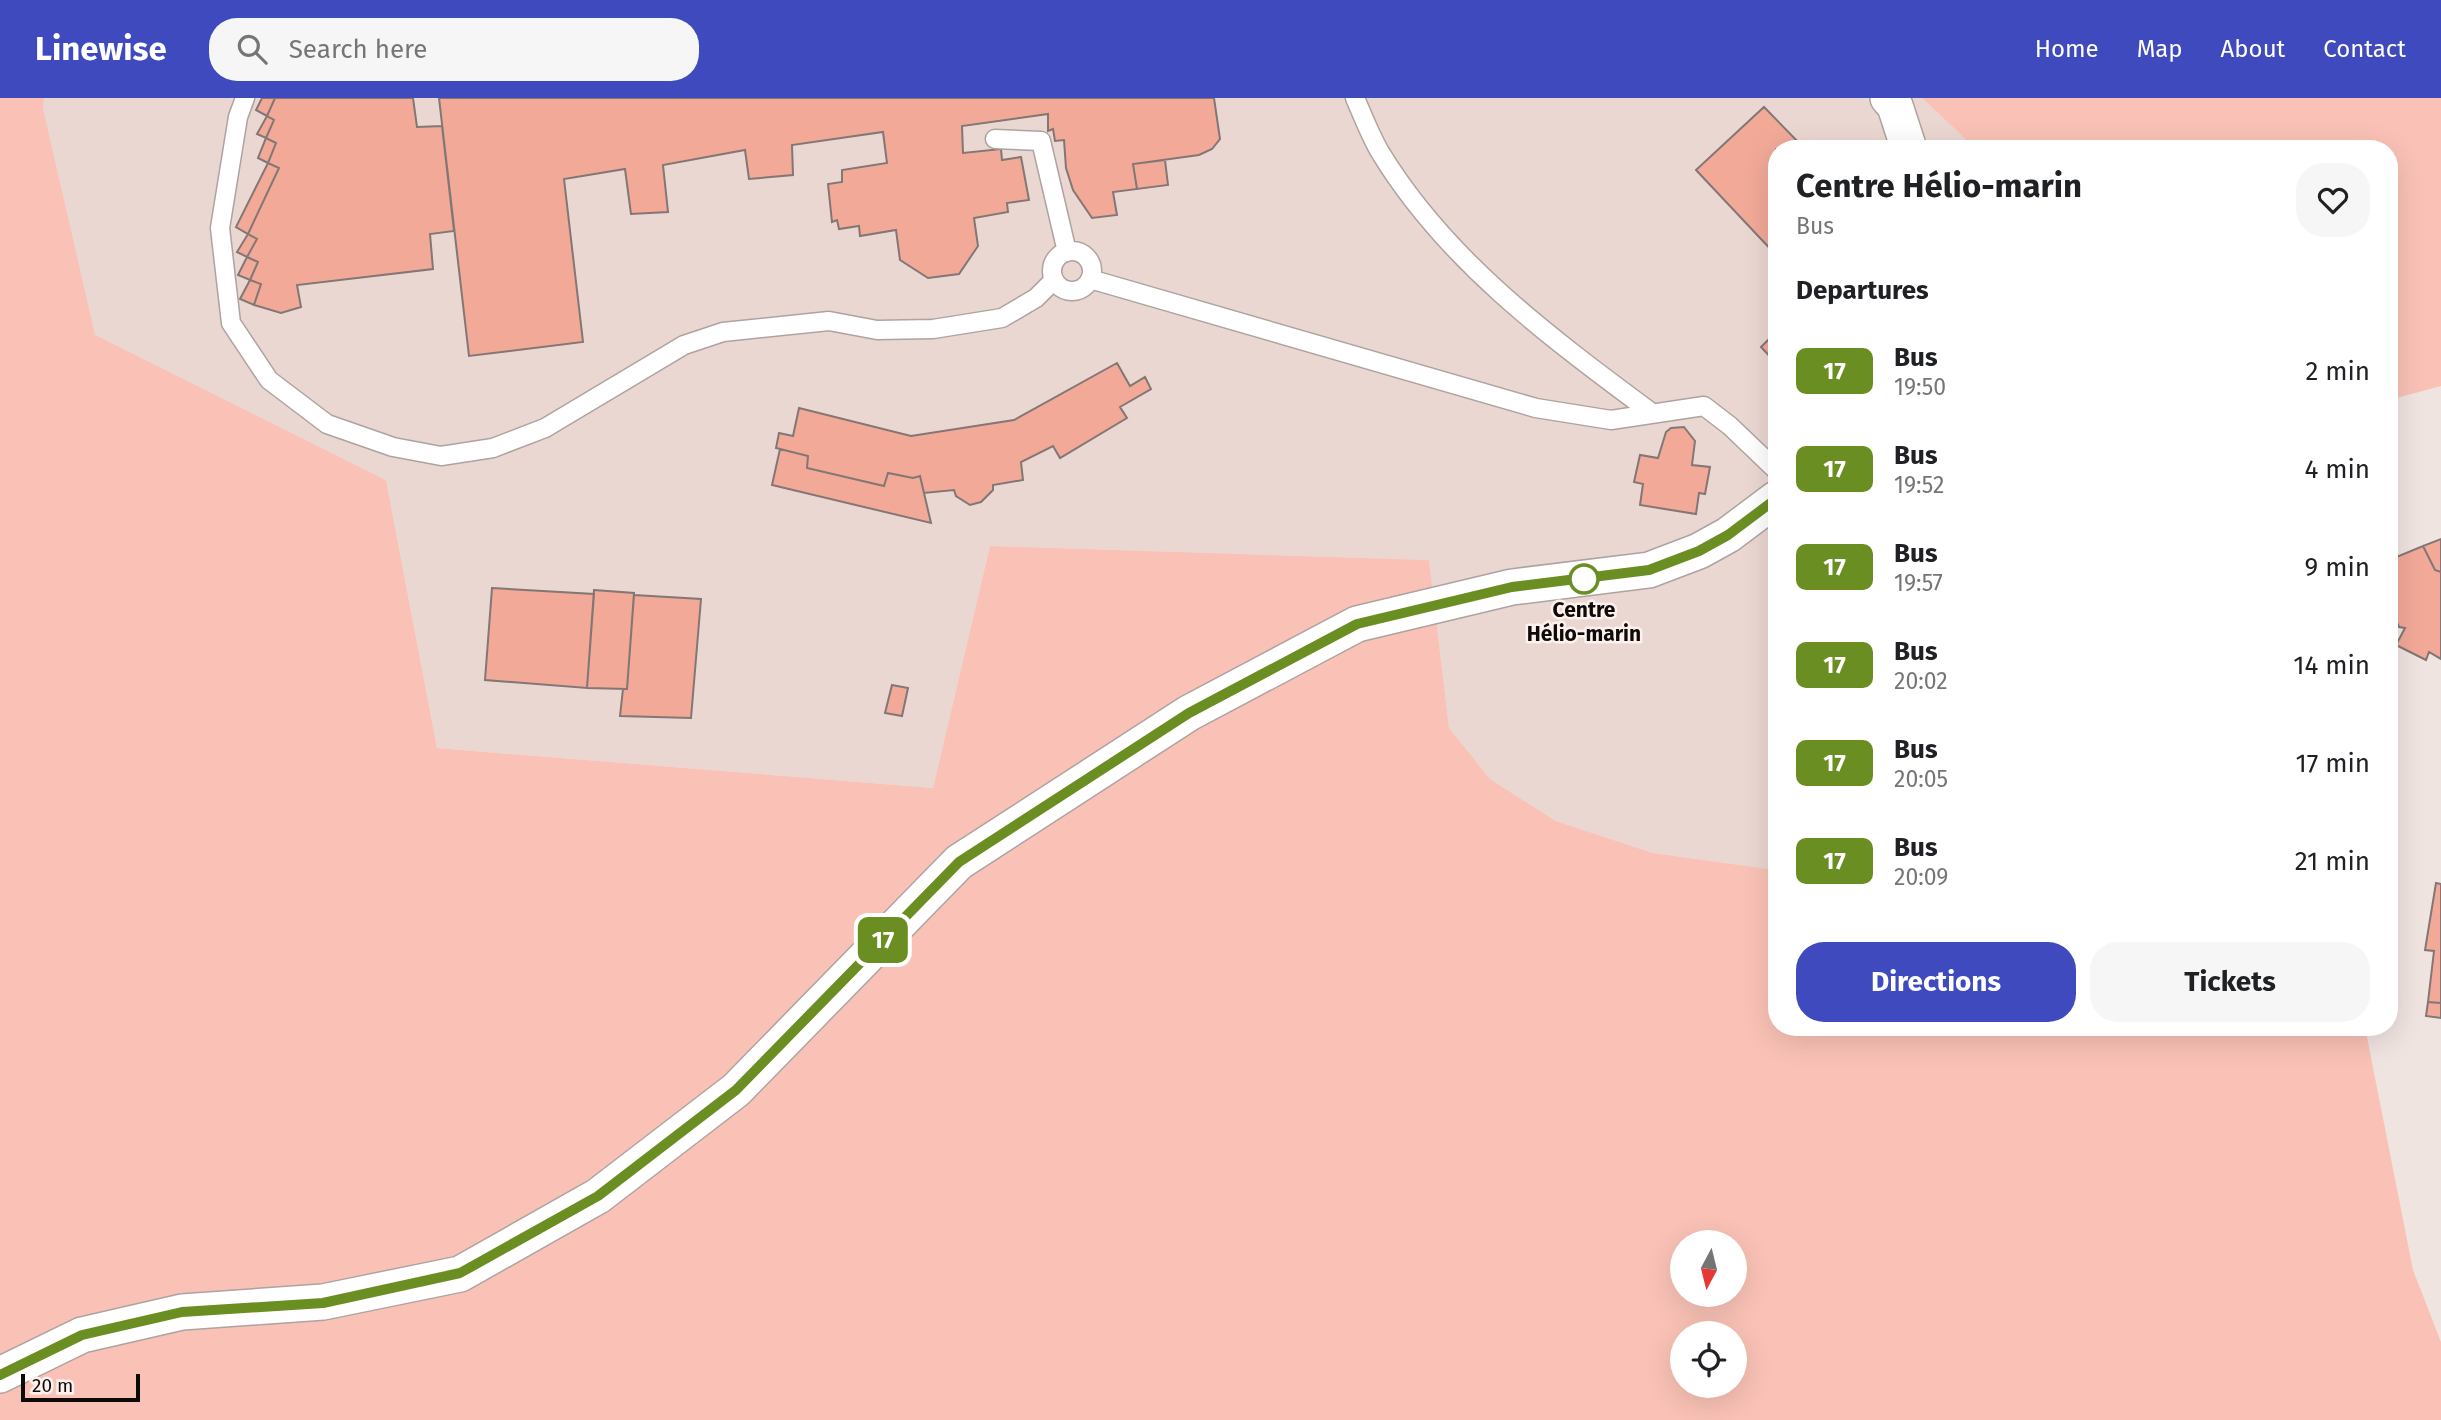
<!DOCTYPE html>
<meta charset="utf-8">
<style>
:root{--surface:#fff;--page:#f6f6f6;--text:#202124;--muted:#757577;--accent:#3f4abe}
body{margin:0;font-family:"Fira Sans",sans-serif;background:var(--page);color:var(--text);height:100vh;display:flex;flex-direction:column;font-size:26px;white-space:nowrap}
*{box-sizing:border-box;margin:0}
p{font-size:23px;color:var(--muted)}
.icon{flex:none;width:38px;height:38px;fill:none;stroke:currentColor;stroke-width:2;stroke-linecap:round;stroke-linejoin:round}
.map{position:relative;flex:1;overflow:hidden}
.panel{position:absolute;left:1768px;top:42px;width:630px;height:896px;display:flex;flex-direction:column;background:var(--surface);border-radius:28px;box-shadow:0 7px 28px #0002}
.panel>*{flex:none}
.badge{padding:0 14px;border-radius:10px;font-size:24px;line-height:46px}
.needle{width:46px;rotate:187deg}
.controls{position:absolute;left:1670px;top:1132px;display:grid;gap:14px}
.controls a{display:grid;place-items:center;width:77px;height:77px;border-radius:50%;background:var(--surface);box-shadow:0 7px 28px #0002;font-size:35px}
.scale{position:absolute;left:21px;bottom:18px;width:119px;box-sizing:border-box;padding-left:7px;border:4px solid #0e0a0a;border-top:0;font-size:19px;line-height:24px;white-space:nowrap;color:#0e0a0a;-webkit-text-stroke:5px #fdf1ee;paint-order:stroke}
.map>.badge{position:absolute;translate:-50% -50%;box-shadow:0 0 0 4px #fff}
h2{padding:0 28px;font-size:26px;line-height:63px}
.round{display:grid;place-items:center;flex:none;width:74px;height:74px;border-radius:28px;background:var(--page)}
.head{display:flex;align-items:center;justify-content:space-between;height:119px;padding:0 28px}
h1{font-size:33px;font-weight:700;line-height:52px}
.cta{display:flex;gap:14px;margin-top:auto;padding:14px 28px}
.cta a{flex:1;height:80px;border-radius:28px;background:var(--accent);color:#fff;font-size:28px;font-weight:700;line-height:80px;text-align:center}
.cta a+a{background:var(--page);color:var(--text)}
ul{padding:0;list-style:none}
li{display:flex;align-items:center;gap:21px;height:98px;padding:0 28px}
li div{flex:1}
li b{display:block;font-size:26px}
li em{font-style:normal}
li .badge{min-width:77px;font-weight:700;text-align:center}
header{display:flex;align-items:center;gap:42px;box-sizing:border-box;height:98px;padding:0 35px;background:var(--accent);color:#fff}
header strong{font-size:33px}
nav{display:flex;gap:38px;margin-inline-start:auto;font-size:24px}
.search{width:490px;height:63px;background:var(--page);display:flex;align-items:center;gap:18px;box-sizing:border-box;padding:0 24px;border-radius:28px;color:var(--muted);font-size:26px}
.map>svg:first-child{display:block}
.built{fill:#ebd7d2}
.green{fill:#fac2b6;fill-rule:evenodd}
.building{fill:#f2a998;stroke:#827774;stroke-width:2}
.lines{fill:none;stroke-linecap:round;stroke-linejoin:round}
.service-casing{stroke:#aea3a0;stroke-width:21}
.minor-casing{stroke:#aea3a0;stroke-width:38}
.service{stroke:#fff;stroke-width:18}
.minor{stroke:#fff;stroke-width:35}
.line-casing{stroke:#fff;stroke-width:16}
.line{stroke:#6b8e23;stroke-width:10}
.stop-dot{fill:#fff;stroke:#6b8e23;stroke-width:3.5}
.labels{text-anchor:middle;stroke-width:5;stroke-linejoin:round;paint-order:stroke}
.stop-label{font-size:21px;font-weight:bold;fill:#0e0a0a;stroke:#fdf1ee}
</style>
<header>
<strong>Linewise</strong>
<div class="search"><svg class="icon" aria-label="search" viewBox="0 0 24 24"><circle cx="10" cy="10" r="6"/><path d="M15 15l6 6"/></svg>Search here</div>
<nav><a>Home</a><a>Map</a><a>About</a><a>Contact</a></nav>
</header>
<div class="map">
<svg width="2441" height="1322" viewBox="0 0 2441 1322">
<rect width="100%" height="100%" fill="#f0e4e1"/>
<!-- built -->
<path class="built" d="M44,0H1922L1976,51H1776V772L1653,755L1556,723L1490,681L1449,631L1429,462L990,448L933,690L437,650L386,382L94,237L43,10Z"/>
<!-- green -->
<path class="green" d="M0,0H44L43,10L95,237L386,382L437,650L933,690L990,448L1429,462L1449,630L1490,681L1556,723L1653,755L1776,772V929H2365L2413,1172L2441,1244V1322H0ZM1682,1144H1734V1197H1682ZM1682,1236H1734V1288H1682Z
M1922,0H2441V288L2389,302V51H1976Z"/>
<!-- building -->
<path class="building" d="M262,0H275L267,18L256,12Z
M275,0H413L417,29L442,28L454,133L430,136L433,171L297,187L301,209L281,215L254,207L261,186L250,182L258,164L247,159L257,141L248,136L279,70L268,65L276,45L266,40L274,22L267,18Z
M439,0H1214L1220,41L1212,51L1199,57L1133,66L1137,91L1113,94L1117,117L1092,120L1073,92L1066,70L1064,42L1055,43L1053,31L1048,33V16L962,28L963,55L1001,51L1002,62L1021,59L1029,102L1007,105L1008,114L974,120L978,148L959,176L928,180L900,162L896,132L860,138L859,128L839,131L837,122L832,124L828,86L842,84V72L887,65L883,34L792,47L793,77L749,81L745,52L663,67L668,114L631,116L625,71L564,81L583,244L469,258Z
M1764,9L1805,51H1776V157L1696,72Z
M267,18L274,22L266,40L257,36Z
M266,40L276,45L268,65L258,60Z
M1165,62L1168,87L1137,91L1133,66Z
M268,65L279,70L248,136L236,129Z
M248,136L257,141L247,159L237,154Z
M247,159L258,164L250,182L238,177Z
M250,182L261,186L254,207L240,201Z
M1776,234V265L1761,249Z
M1117,265L1130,288L1145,279L1151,291L1120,309L1127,320L1060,360L1053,348L1021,364L1023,382L993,387V392L981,404L970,407L956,398L954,392L924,395L920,378L913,380L888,375L884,388L807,370L808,358L776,350L779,335L793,338L799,310L911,338L1014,322Z
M1684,329L1695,343L1692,367L1710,369L1705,396L1699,395L1696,416L1640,407L1643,386L1634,384L1640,357L1658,360L1666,334L1671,330Z
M780,351L808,358L807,370L884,388L888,375L913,380L920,378L931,425L772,387Z
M2441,441V474L2435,472L2423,448Z
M2423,448L2435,472L2441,474V561L2429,554L2426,562L2396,547L2405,530L2399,529L2389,506V490L2395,487L2389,462Z
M492,490L594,496L587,590L485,582Z
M594,492L634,495L627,591L587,590Z
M634,497L701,501L691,620L620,618L623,591H627Z
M892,587L908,590L902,618L885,615Z
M2436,785L2441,786V905L2428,904L2434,853L2425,852Z
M2428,904L2441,905V920L2426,918Z"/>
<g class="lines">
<!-- service casing -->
<g class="service-casing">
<path id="service" d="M245,0L238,19L220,130L231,225L269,282L327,326L393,349L441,358L493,350L545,330L684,247L723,234L829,223L877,232L933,231L1002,220L1036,200L1054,182
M1355,0C1363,18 1370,37 1380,54C1446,163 1551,240 1652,315
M995,41L1041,43L1067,154
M1052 173a20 20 0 1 1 40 0a20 20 0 1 1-40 0Z
M1090,181L1536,310L1611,322L1704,308L1730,328L1776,372"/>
</g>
<!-- minor casing -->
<g class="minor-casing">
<path id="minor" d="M1888,0L1895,8L1909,51
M0,1277L82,1237L182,1214L323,1204L460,1176L598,1098L736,992L959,764L1189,615L1357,526L1512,489L1649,472L1699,453L1728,437L1776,401"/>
</g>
<!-- service -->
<use href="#service" class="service"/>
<!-- minor -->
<use href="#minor" class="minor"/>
</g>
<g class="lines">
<!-- line casing -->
<g class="line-casing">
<path id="line" d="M0,1277L82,1237L182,1214L323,1205L460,1175L598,1098L736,992L959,764L1189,615L1357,526L1512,489L1649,472L1699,453L1728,437L1776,401"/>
</g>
<!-- line -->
<use href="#line" class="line"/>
</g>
<!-- markers -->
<circle class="stop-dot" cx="1584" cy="481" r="14"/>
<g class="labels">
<!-- stop labels -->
<g class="stop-label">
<text x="1584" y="519">Centre<tspan x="1584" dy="24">Hélio-marin</tspan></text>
</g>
</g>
</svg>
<div class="controls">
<a><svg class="needle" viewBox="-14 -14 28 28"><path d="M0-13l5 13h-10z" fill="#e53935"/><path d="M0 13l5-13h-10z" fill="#757577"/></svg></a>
<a><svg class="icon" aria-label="locate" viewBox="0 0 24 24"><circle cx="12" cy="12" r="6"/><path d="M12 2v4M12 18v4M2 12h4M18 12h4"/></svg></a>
</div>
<div class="scale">20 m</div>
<b class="badge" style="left:883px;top:842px;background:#6b8e23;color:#fff">17</b>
<section class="panel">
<div class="head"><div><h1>Centre Hélio-marin</h1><p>Bus</p></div><a class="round"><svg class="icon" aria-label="heart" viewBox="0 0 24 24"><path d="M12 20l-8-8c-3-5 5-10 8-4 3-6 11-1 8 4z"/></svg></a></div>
<h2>Departures</h2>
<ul>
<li><span class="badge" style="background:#6b8e23;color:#fff">17</span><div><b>Bus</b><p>19:50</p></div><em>2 min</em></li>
<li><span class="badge" style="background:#6b8e23;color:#fff">17</span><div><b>Bus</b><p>19:52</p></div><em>4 min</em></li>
<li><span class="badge" style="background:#6b8e23;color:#fff">17</span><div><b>Bus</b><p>19:57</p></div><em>9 min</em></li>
<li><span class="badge" style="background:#6b8e23;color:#fff">17</span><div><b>Bus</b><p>20:02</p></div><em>14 min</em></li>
<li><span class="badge" style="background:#6b8e23;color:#fff">17</span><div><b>Bus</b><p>20:05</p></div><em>17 min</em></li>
<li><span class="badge" style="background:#6b8e23;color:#fff">17</span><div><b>Bus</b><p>20:09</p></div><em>21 min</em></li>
</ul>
<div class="cta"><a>Directions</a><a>Tickets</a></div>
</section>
</div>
